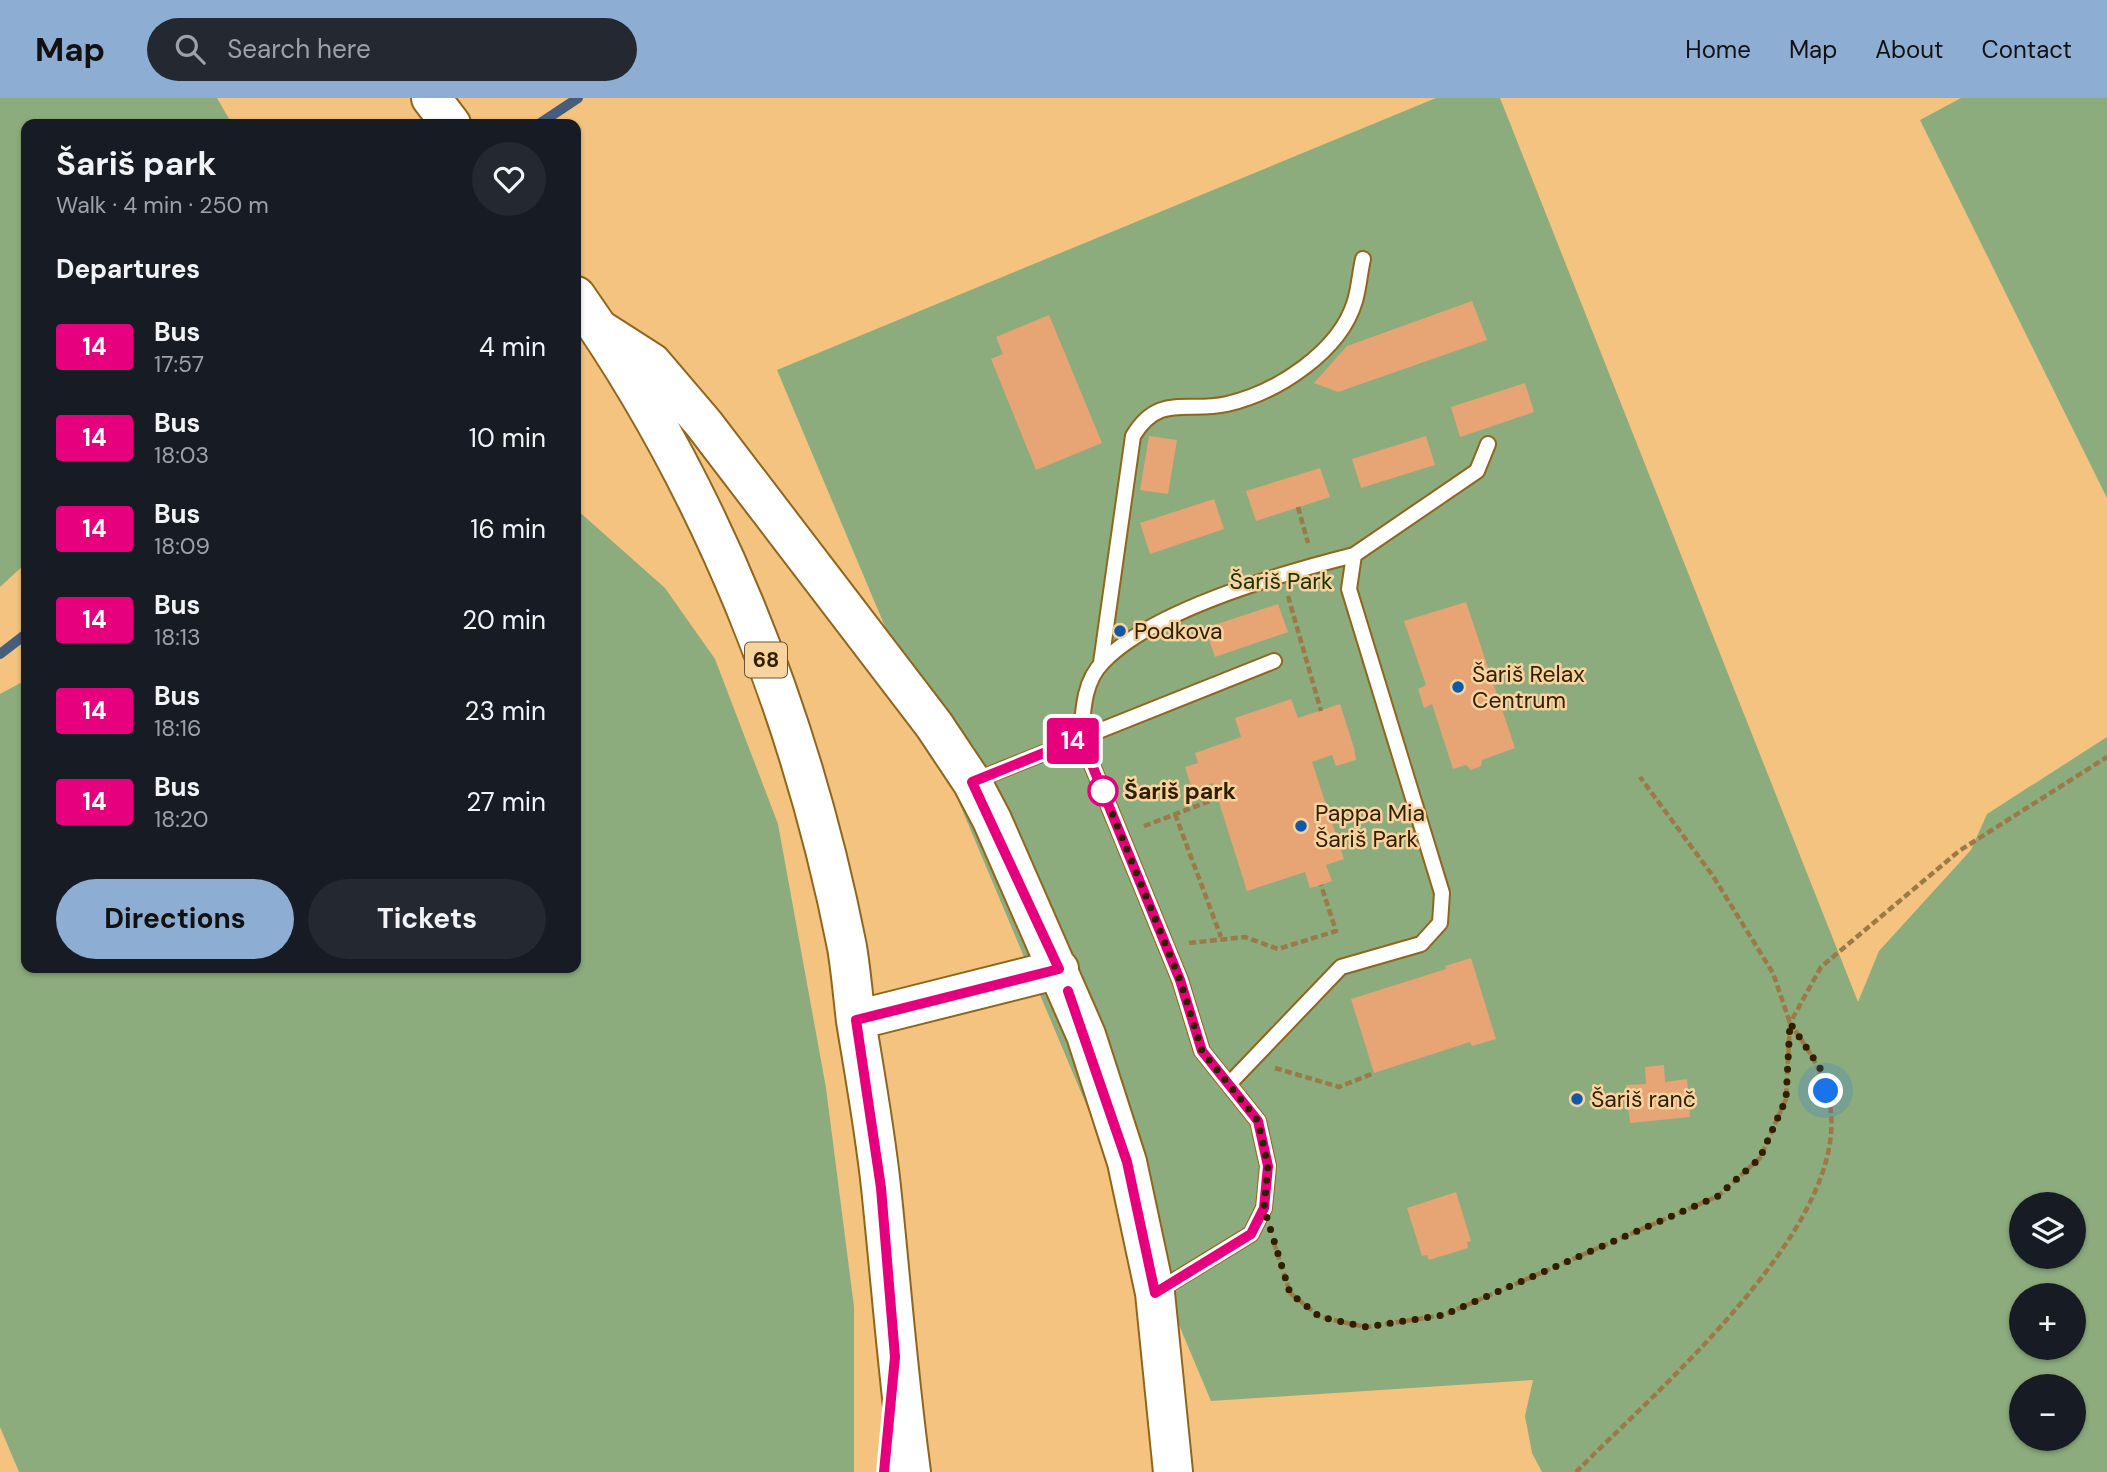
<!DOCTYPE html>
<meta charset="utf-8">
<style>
:root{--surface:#171b24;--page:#242831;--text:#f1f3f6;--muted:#9ea1a6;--accent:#8dadd3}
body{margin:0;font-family:"DM Sans",sans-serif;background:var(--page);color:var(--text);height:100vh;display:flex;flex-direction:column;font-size:26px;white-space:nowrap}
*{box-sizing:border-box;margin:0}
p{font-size:23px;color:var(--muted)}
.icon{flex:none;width:38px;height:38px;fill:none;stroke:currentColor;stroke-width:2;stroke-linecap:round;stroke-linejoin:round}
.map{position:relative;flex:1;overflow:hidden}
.sheet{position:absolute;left:21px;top:21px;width:560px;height:854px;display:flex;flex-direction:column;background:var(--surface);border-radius:14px;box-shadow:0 2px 5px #0004}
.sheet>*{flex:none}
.badge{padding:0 14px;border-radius:5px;font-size:24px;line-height:46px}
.buttons{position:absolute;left:2009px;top:1094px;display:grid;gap:14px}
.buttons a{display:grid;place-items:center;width:77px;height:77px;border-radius:50%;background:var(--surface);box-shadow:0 2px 5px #0004;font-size:35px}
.you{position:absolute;width:35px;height:35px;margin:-18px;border:5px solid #fff;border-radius:50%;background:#1a73e8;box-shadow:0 0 0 10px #1a73e833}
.map>.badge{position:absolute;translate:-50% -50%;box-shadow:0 0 0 4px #fff}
h2{padding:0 35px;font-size:26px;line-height:63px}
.round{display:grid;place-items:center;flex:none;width:74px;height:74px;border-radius:37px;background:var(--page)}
.summary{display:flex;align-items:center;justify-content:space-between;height:119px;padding:0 35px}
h1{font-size:33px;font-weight:700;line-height:52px}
.action{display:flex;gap:14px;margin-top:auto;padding:14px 35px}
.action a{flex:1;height:80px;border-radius:42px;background:var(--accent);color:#111;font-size:28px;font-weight:700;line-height:80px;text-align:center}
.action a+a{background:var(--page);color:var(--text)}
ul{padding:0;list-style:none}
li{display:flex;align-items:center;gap:21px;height:91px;padding:0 35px}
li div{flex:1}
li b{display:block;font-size:26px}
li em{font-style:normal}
li .badge{min-width:77px;font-weight:700;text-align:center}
header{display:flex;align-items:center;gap:42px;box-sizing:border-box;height:98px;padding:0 35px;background:var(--accent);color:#111}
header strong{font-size:33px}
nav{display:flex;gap:38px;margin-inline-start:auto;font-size:24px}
.search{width:490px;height:63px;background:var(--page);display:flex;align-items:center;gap:18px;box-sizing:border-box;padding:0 24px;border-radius:38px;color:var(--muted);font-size:26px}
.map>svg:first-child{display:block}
.green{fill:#8cac7d;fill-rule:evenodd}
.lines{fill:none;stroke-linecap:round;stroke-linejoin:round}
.stream{stroke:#465e7c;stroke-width:10}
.building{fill:#e7a475}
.service-casing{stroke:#90651c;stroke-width:18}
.primary-casing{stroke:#90651c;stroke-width:42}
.path{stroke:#9c7946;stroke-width:4.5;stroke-dasharray:7 3.5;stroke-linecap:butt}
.service{stroke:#fff;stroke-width:14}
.primary{stroke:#fff;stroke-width:38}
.line-casing{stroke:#fff;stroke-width:16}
.line{stroke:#e6007e;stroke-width:10}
.walk{stroke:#301e01;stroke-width:7;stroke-dasharray:0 12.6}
.poi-dot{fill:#1258a8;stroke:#f9d39d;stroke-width:2.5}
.stop-dot{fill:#fff;stroke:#e6007e;stroke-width:3.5}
.labels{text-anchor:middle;stroke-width:5;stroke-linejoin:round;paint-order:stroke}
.shield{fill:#f9d39d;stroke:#6c5430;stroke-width:2}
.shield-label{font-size:21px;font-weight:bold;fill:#301e01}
.park-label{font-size:23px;fill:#183206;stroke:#f9d39d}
.poi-label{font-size:23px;fill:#301e01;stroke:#f9d39d;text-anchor:start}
.stop-label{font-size:23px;font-weight:bold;fill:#301e01;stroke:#f9d39d;text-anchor:start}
</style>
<header>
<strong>Map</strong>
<div class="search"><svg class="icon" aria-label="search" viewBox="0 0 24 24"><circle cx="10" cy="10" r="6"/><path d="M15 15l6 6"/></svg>Search here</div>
<nav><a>Home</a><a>Map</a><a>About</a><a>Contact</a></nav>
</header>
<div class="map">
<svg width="2107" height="1374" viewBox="0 0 2107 1374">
<rect width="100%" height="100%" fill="#f3c37f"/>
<!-- green -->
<path class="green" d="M0,0H217L232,26H26V465L0,489Z
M1436,0H1500L1858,904L1879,853L1971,752L1987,716L2107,639V1374H1542L1532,1355L1525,1318L1533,1282L1211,1303L777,272ZM2021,1106H2074V1158H2021ZM2021,1197H2074V1250H2021ZM2021,1288H2074V1340H2021Z
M1961,0H2107V400L1920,22Z
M576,411L665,490L715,561L778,726L826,990L854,1209V1374H19L0,1329V596L26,582V870H576Z"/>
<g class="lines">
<!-- stream -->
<path class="stream" d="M539,26L578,0
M0,556L26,536"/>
</g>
<!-- building -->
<path class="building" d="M1472,203L1487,242L1338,294L1314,285L1347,248Z
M1049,217L1102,345L1036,372L991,261L1003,256L996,239Z
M1525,285L1534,314L1460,339L1451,309Z
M1149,338L1177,342L1168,396L1140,392Z
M1426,338L1435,367L1361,390L1352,361Z
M1320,370L1330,399L1256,423L1246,393Z
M1214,401L1224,431L1150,456L1140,425Z
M1466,504L1515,650L1482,662L1481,668L1471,672L1466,667L1453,671L1432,606L1424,610L1418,591L1426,587L1404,523Z
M1278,506L1288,534L1215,559L1205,530Z
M1291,601L1298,620L1340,606L1354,650L1356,662L1336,668L1332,657L1312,664L1344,761L1326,767L1332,783L1321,787L1310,790L1305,774L1247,793L1213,685L1192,691L1185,669L1198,665L1195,655L1241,639L1235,620Z
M1471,860L1496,941L1472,948L1470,944L1374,975L1351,901L1446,871L1445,868Z
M1664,967L1665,984L1687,981L1690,1019L1630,1025L1626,987L1646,986L1645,969Z
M1456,1094L1471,1143L1467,1144L1468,1150L1429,1162L1427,1157L1422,1158L1407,1110Z"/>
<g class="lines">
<!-- service casing -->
<g class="service-casing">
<path id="service" d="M1274,563L1081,640C1083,614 1083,584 1103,564C1154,511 1283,475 1354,457
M1101,565L1133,338C1159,295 1186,315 1227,306C1276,295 1340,254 1355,203C1359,189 1360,174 1363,161
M974,683L1081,640L1180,882L1202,953L1258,1023L1268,1068L1264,1110L1251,1136L1156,1194
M1230,985L1341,869L1421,846L1440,825L1442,795L1349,491L1354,457L1477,373L1488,346"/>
</g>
<!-- primary casing -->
<g class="primary-casing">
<path id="primary" d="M431,0L451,26
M576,198C712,391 801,617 847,849C851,873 853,898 856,923C865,978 875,1033 881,1089C891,1184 898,1279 911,1374
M599,231L652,265L704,326L934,627L972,684L992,722L1086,937L1127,1064L1155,1195L1173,1374
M856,922L1059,871"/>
</g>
<!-- path -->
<path class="path" d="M1298,409L1308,445
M1288,498L1321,613
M1175,716L1221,839
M1144,728L1218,700
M1189,845L1245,839L1278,851L1336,833L1321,787
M1275,970L1339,989L1374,975
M1274,1145L1290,1195L1320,1219L1366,1229L1444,1217L1718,1098L1760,1060L1786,1001L1790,925L1773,875L1713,778L1640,679
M1576,1374C1655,1294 1842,1135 1831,1015C1828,979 1809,953 1790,925L1821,869L1959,753L2107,659"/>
<!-- service -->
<use href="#service" class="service"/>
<!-- primary -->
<use href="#primary" class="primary"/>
</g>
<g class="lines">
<!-- line casing -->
<g class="line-casing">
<path id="line" d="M884,1374L895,1259L881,1090L856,922L1059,871L972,684L1081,640L1180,882L1202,953L1258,1023L1268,1068L1264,1110L1251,1136L1155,1195L1127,1064L1068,893"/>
</g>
<!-- line -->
<use href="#line" class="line"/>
<!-- walk -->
<path class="walk" d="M1103,693L1180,882L1202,953L1258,1023L1268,1068L1264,1110L1290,1195L1320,1219L1366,1229L1444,1217L1718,1098L1760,1060L1786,1001L1790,925L1820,970L1826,993"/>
</g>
<!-- markers -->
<g class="poi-dot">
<circle cx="1120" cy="533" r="7"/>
<circle cx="1458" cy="589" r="7"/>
<circle cx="1301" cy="728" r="7"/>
<circle cx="1577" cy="1001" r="7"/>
</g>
<circle class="stop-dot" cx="1103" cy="693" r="14"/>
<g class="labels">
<!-- shield labels -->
<rect class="shield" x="745" y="544.5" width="42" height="35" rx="5"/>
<g class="shield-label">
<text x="766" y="569">68</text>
</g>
<!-- park labels -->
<g class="park-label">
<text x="1281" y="491">Šariš Park</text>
</g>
<!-- poi labels -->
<g class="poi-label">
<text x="1134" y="541">Podkova</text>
<text x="1472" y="584">Šariš Relax<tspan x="1472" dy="26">Centrum</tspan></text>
<text x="1315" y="723">Pappa Mia<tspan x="1315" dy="26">Šariš Park</tspan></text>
<text x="1591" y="1009">Šariš ranč</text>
</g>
<!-- stop labels -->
<g class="stop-label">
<text x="1124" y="701">Šariš park</text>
</g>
</g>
</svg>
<div class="buttons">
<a><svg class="icon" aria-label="layers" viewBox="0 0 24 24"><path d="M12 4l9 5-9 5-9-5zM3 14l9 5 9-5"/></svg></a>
<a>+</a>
<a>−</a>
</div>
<div class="you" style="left:1826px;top:993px"></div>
<b class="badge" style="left:1073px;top:643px;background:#e6007e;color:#fff">14</b>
<section class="sheet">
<div class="summary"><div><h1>Šariš park</h1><p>Walk · 4 min · 250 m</p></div><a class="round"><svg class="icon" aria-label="heart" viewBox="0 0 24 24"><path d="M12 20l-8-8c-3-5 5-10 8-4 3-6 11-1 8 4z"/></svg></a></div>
<h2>Departures</h2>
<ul>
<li><span class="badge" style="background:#e6007e;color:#fff">14</span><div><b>Bus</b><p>17:57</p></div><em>4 min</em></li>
<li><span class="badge" style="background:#e6007e;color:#fff">14</span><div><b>Bus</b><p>18:03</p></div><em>10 min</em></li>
<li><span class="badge" style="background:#e6007e;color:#fff">14</span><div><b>Bus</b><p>18:09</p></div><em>16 min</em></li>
<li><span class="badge" style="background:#e6007e;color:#fff">14</span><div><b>Bus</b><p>18:13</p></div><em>20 min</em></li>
<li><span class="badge" style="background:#e6007e;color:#fff">14</span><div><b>Bus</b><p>18:16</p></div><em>23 min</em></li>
<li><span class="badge" style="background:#e6007e;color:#fff">14</span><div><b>Bus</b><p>18:20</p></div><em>27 min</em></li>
</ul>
<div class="action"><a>Directions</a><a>Tickets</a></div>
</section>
</div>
